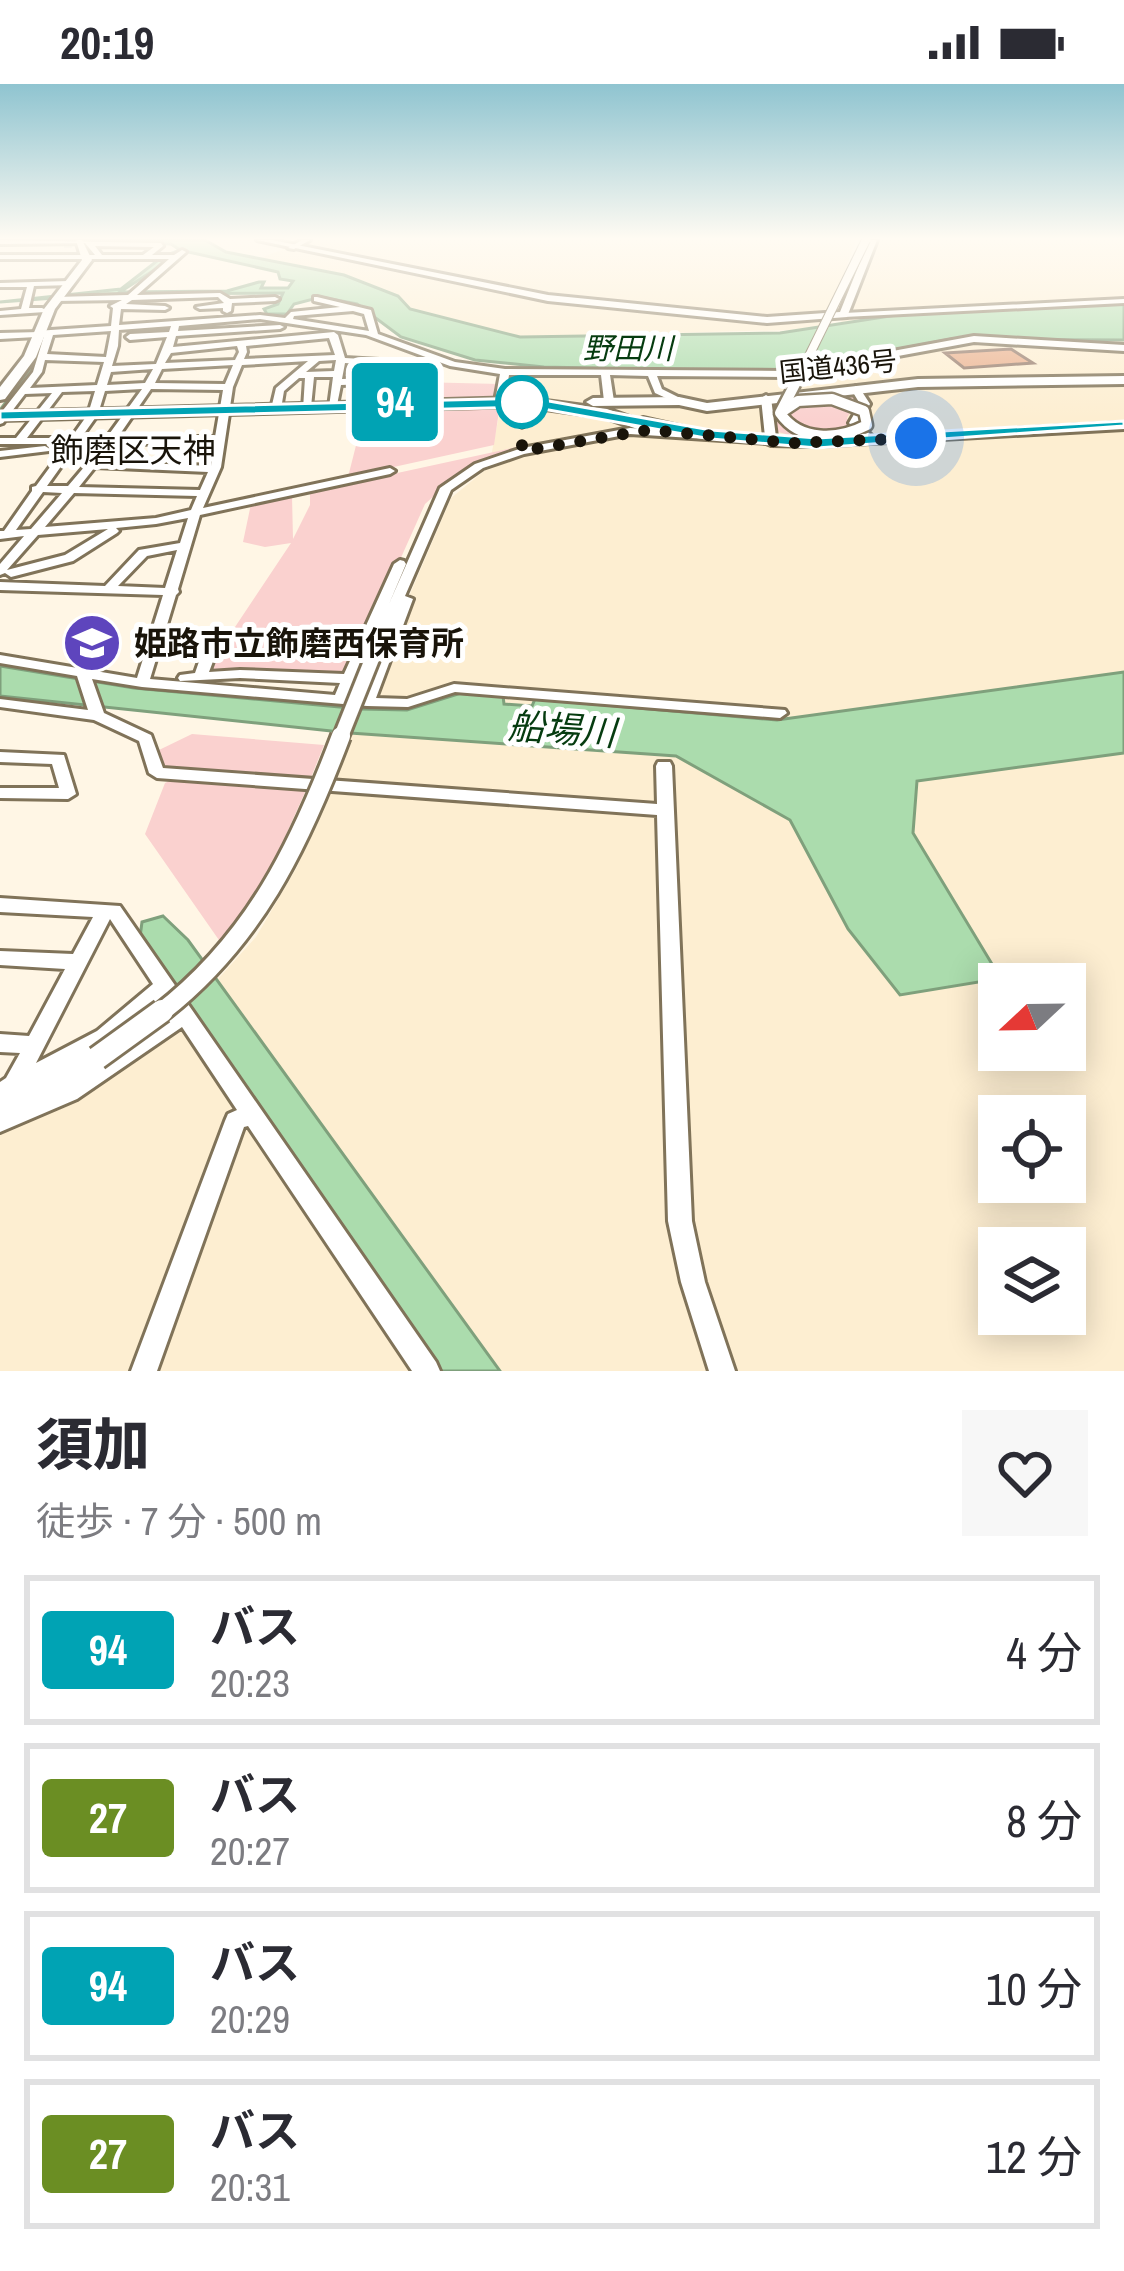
<!DOCTYPE html>
<html lang="ja">
<meta charset="utf-8">
<style>
:root{--surface:#fff;--page:#f7f7f7;--text:#2b2b33;--muted:#7c7c81;--line:#e1e1e2}
body{margin:0;font-family:"Archivo Narrow","Noto Sans JP",sans-serif;background:var(--page);color:var(--text);height:100vh;display:flex;flex-direction:column;font-size:45px;white-space:nowrap}
*{box-sizing:border-box;margin:0}
p{font-size:39px;color:var(--muted)}
.icon{flex:none;width:66px;height:66px;fill:none;stroke:currentColor;stroke-width:2;stroke-linecap:round;stroke-linejoin:round}
.map{position:relative;height:1287px;overflow:hidden}
.panel{display:flex;flex-direction:column;background:var(--surface);flex:1}
.panel>*{flex:none}
.badge{padding:0 24px;border-radius:9px;font-size:42px;line-height:78px}
.needle{width:78px;rotate:248deg}
.tools{position:absolute;left:978px;top:879px;display:grid;gap:24px}
.tools a{display:grid;place-items:center;width:108px;height:108px;border-radius:0px;background:var(--surface);box-shadow:0 6px 30px #0003;font-size:60px}
.you{position:absolute;width:60px;height:60px;margin:-30px;border:9px solid #fff;border-radius:50%;background:#1a73e8;box-shadow:0 0 0 18px #1a73e833}
.map>.badge{position:absolute;translate:-50% -50%;box-shadow:0 0 0 6px #fff}
.round{display:grid;place-items:center;flex:none;width:126px;height:126px;border-radius:0px;background:var(--page)}
.headline{display:flex;align-items:center;justify-content:space-between;height:204px;padding:0 36px}
h1{font-size:57px;font-weight:800;line-height:90px}
ul{padding:0;list-style:none}
li{display:flex;align-items:center;gap:36px;height:150px;margin:0 24px 18px;padding:0 12px;border:6px solid var(--line);border-radius:0px}
li div{flex:1}
li b{display:block;font-size:45px}
li em{font-style:normal}
li .badge{min-width:132px;font-weight:700;text-align:center}
.status{display:flex;justify-content:space-between;align-items:center;height:84px;padding:0 60px;background:var(--surface);direction:ltr}
.status svg{height:33px;fill:currentColor}
.map>svg:first-child{display:block}
.built{fill:#fdeed1;fill-rule:evenodd}
.green{fill:#fad1cf}
.water{fill:#abdcad;stroke:#7fa07c;stroke-width:3;fill-rule:evenodd}
.lines{fill:none;stroke-linecap:round;stroke-linejoin:round}
.stream{stroke:#7fa07c;stroke-width:3}
.building{fill:#eab08d;stroke:#957a6a;stroke-width:3}
.minor-tunnel{stroke:#dcd4c4;stroke-width:8;stroke-dasharray:8 4.5;stroke-linecap:butt}
.minor-casing{stroke:#807359;stroke-width:6}
.major-casing{stroke:#807359;stroke-width:6}
.highway-casing{stroke:#807359;stroke-width:6}
.minor{fill:#fff;fill-rule:evenodd}
.major{fill:#fff;fill-rule:evenodd}
.highway{fill:#fff;fill-rule:evenodd}
.minor-bridge-far4-casing{stroke:#807359;stroke-width:10;stroke-linecap:butt}
.minor-bridge-far3-casing{stroke:#807359;stroke-width:15;stroke-linecap:butt}
.minor-bridge-far2-casing{stroke:#807359;stroke-width:20;stroke-linecap:butt}
.minor-bridge-far1-casing{stroke:#807359;stroke-width:24;stroke-linecap:butt}
.minor-bridge-casing{stroke:#807359;stroke-width:28;stroke-linecap:butt}
.minor-bridge-far4{stroke:#fff;stroke-width:8}
.minor-bridge-far3{stroke:#fff;stroke-width:10}
.minor-bridge-far2{stroke:#fff;stroke-width:14}
.minor-bridge-far1{stroke:#fff;stroke-width:18}
.minor-bridge{stroke:#fff;stroke-width:22}
.line{fill:#00a3b4;stroke:#fff;stroke-width:3}
.walk{stroke:#19140a;stroke-width:12;stroke-dasharray:0 21.6}
.stop-dot{fill:#fff;stroke:#00a3b4;stroke-width:6}
.labels{text-anchor:middle;stroke-width:10;stroke-linejoin:round;paint-order:stroke}
.far-street-label{font-size:27px;fill:#19140a;stroke:#fff}
.far-water-label{font-size:30px;font-style:italic;fill:#063c10;stroke:#fff}
.far-quarter-label{font-size:33px;fill:#19140a;stroke:#fff}
.poi-label{font-size:33px;font-weight:bold;fill:#19140a;stroke:#fff;text-anchor:start}
.water-label{font-size:36px;font-style:italic;fill:#063c10;stroke:#fff}
</style>
<div class="status"><b>20:19</b><svg viewBox="0 0 49 12"><path d="M0 12V9h3v3zM5 12V6h3v6zM10 12V3h3v9zM15 12V0h3v12zM26 1h20v11H26zM47 4h2v5h-2z"/></svg></div>
<div class="map">
<svg width="1124" height="1287" viewBox="0 0 1124 1287">
<rect width="100%" height="100%" fill="#fff6e5"/>
<!-- built -->
<path class="built" d="M310,156H856L825,245L520,253L410,225L398,212L344,191L260,174Z
M874,156H1124V220L916,228L840,240Z
M976,253L1124,256V588L777,636L535,615L533,622L503,620V613L461,609L407,626L361,625L451,414L489,383L509,280L677,287L888,268Z
M350,649L676,672L790,736L848,845L900,911L997,895L998,890L913,749L917,697L1124,669V1287H501L217,896L256,853L297,783ZM999,900H1065V966H999ZM999,1032H1065V1098H999ZM999,1164H1065V1230H999Z
M190,926L439,1287H0V1045Z"/>
<!-- green -->
<path class="green" d="M375,297L500,300L497,315L369,316Z
M849,310L857,316L847,334L857,351L802,354L770,346L769,317Z
M500,320L494,361L348,393L366,322Z
M521,362L466,383L425,420L348,592L205,588L291,459L265,463L243,458L251,420L292,412L293,455L310,421V408Z
M192,650L324,661L310,696L166,687L159,666Z
M174,695L306,706L269,789L221,859L145,750L165,699Z"/>
<!-- water -->
<path class="water" d="M67,156H205L226,168L344,191L398,212L410,225L520,253L780,249L916,228L1124,220V256L951,255L778,288L544,283L475,276L401,253L357,220L321,213L294,220L287,230H267L264,225L278,220L283,209L109,210L0,218L121,205L162,173L180,166L171,160ZM184,167L278,188L280,195L293,197L288,204H261L264,198H259L227,207L120,208Z
M0,582L134,604L361,625L407,626L461,609L503,612L504,620L532,622L535,615L777,636L1124,588V669L917,697L913,749L998,890L997,895L900,911L848,845L790,736L676,672L350,649L0,612Z
M163,832L188,856L500,1287H439L140,853L142,838Z"/>
<g class="lines">
<!-- stream -->
<path class="stream" d="M0,326L37,276"/>
</g>
<!-- building -->
<path class="building" d="M1011,265L1033,279L964,284L945,269Z"/>
<g class="lines">
<!-- minor-tunnel -->
<path class="minor-tunnel" d="M64,160H87"/>
<!-- minor casing -->
<g class="minor-casing">
<path id="minor" d="M0,156L161,159L163,162L152,171H174L182,166L186,168L137,211L220,209L230,215L275,213L279,215L275,217L232,219L231,227L227,229L223,227V224L200,225L196,223L224,219L218,213L132,216L126,220L165,222L169,224L165,226L121,225L119,241L260,231L285,234L291,228L340,223L314,217V213H317L371,226L378,250L455,278L505,285L784,287L974,252L1124,261V267L974,258L784,293L657,292L662,305L682,315V319L679,320L655,309L648,292L610,291L614,317L609,320L604,317L601,291H509L505,317L500,320L495,317L500,290L450,282L366,251L260,235L179,242L178,247L280,241L284,243L280,245L176,252L173,263L334,248L338,251L345,274L432,279L436,282L432,285L345,279L342,295L372,294L377,297L368,321L360,319L366,300L341,301L337,321L329,323L333,293H314L311,323L303,325L305,294H299L284,307L281,325L276,328L271,325L276,304L308,277L242,281L233,303L221,383L203,424L390,384L395,387L390,390L200,431L178,505L179,508L176,511L160,564L216,561L218,564L209,588L240,586L344,590L394,480L400,476L404,477L406,480L389,520L440,404L475,380L522,364L630,344L765,353L761,314L766,311L771,314L776,353L817,356L863,353L849,339L860,320L851,305L856,302L859,303L870,320L859,339L873,353L1124,339V345L817,362L771,361L766,359L630,350L524,370L483,384L451,406L405,512L413,515L376,614L407,615L454,600L785,626L787,629L780,634L455,608L408,623L367,622L142,603L92,595L104,629L151,651L163,684L657,720L656,682L658,678H670L672,682L692,1137L705,1198L735,1287H709L681,1198L668,1137L657,731L157,694L149,689L139,657L94,636L0,623V615L88,626L77,592L0,579V571L137,594L163,511L0,506V498L105,502L139,466L180,459L188,434L156,440L116,444L119,447L117,449L73,477L11,493L5,489L0,491V480L24,452L0,455V447H4L32,407V403L36,402L67,360H0V354H16L52,309L25,310L3,339L0,340V330L33,288L44,252L32,250L36,247L111,242L113,224L110,222L122,216L56,217L52,215L56,213L128,211L169,175H0V171H95L85,159L0,160ZM95,162L154,163L143,171H102ZM353,227L364,230L369,247L293,235L294,232ZM171,242L169,248L130,250L126,253L130,256L167,253L156,280L112,282L118,262L119,246ZM111,247L106,273L47,270L53,251ZM329,254L335,271L244,275L247,268L246,262ZM237,262L239,268L235,276L165,279L171,269ZM45,276L104,278L97,301L30,304L42,288ZM336,276L334,287L306,288L319,277ZM233,281L225,300L155,299L162,285ZM153,285L145,299L107,301L111,288ZM142,305L107,353L81,354L98,330L105,307ZM151,305L223,306L215,353H118ZM95,307L88,330L71,354H27L62,308ZM214,359L211,382L100,377L113,360ZM77,360H103L89,377L84,378L85,382L68,402H47ZM95,383L208,388L200,406L79,403ZM43,408L62,409L31,445L16,446ZM74,409L197,412L191,426L156,434L45,443ZM108,445L65,471L7,486L38,451ZM177,466L165,504L118,502L147,472ZM374,555L375,558H383L362,613L349,612ZM202,569L195,589L180,591L178,594L180,597L240,594L340,599L335,611L150,595L157,572Z
M302,156H310L294,165L288,164Z
M69,197L72,201L34,202L29,224H42L46,226L45,228L0,231V227L21,225L27,203H0V199Z
M1124,215V219L844,233L840,231L844,229Z
M45,362L50,365L49,367L0,373V367Z
M0,668L64,671L76,710L68,715L0,714V704H59L52,680L0,678Z
M0,814L120,822L436,1278L440,1287H412L248,1042L244,1043L157,1287H131L225,1037L228,1030L237,1026L182,943L77,1015L0,1048V998L6,994L20,969L0,968V950L29,952L65,885L0,881V867L73,870L93,833L0,828ZM110,835L153,900L97,947L36,979ZM163,914L172,929L106,972L104,968L99,966L111,959Z"/>
</g>
<!-- major casing -->
<g class="major-casing">
<path id="major" d="M257,156H272L548,211L767,233L840,228L869,156H877L847,233L767,239L548,217Z
M40,248L41,250L36,253L0,255V249Z"/>
</g>
<!-- highway casing -->
<g class="highway-casing">
<path id="highway" d="M76,156H82L92,176L55,225L36,273L5,315L0,316V303L24,272L44,225L82,176Z
M1124,292V300L918,303L707,327L679,321L593,322L586,318L593,314L679,313L707,319L918,295Z
M523,314L607,325L638,336L643,334L718,351L711,355L660,345L654,351L604,333L523,322L0,336V328Z"/>
</g>
<!-- minor -->
<use href="#minor" class="minor"/>
<!-- major -->
<use href="#major" class="major"/>
<!-- highway -->
<use href="#highway" class="highway"/>
<!-- minor-bridge-far4 casing -->
<g class="minor-bridge-far4-casing">
<path id="minor-bridge-far4" d="M804,282L866,156"/>
</g>
<!-- minor-bridge-far3 casing -->
<g class="minor-bridge-far3-casing">
<path id="minor-bridge-far3" d="M832,315L864,327L867,341C838,356 800,358 780,329L798,317Z
M780,329L806,279"/>
</g>
<!-- minor-bridge-far2 casing -->
<g class="minor-bridge-far2-casing">
<path id="minor-bridge-far2" d="M340,655L380,555"/>
</g>
<!-- minor-bridge-far1 casing -->
<g class="minor-bridge-far1-casing">
<path id="minor-bridge-far1" d="M159,930C254,857 299,763 341,652"/>
</g>
<!-- minor-bridge casing -->
<g class="minor-bridge-casing">
<path id="minor-bridge" d="M97,974L162,927"/>
</g>
<!-- minor-bridge-far4 -->
<use href="#minor-bridge-far4" class="minor-bridge-far4"/>
<!-- minor-bridge-far3 -->
<use href="#minor-bridge-far3" class="minor-bridge-far3"/>
<!-- minor-bridge-far2 -->
<use href="#minor-bridge-far2" class="minor-bridge-far2"/>
<!-- minor-bridge-far1 -->
<use href="#minor-bridge-far1" class="minor-bridge-far1"/>
<!-- minor-bridge -->
<use href="#minor-bridge" class="minor-bridge"/>
</g>
<!-- sky -->
<linearGradient id="sky" x2="0" y2="1"><stop stop-color="#8fc4d0"/><stop offset="0.46" stop-color="#fffbf3"/><stop offset="1" stop-color="#fffbf3" stop-opacity="0"/></linearGradient>
<rect width="1124" height="336" fill="url(#sky)"/>
<!-- line -->
<path class="line" d="M532,314L711,346L817,354L1124,337V342L817,364L711,355L532,323L0,336V327Z"/>
<g class="lines">
<!-- walk -->
<path class="walk" d="M522,318V367L649,346L794,359L916,354"/>
</g>
<!-- icons -->
<defs>
<g id="school-disc" transform="scale(3)"><circle r="9.5" fill="#5e45bd" stroke="#fff"/><path d="M0-5L7-2L0 1L-7-2ZM-4 1L0 2.5L4 1V4Q0 6-4 4Z" fill="#fff"/></g>
</defs>
<g fill-rule="evenodd">
<use href="#school-disc" x="92" y="559"/>
</g>
<!-- markers -->
<circle class="stop-dot" cx="522" cy="318" r="24"/>
<g class="labels">
<!-- far-street labels -->
<g class="far-street-label">
<text transform="translate(838 283) rotate(-6)" y="9">国道436号</text>
</g>
<!-- far-water labels -->
<g class="far-water-label">
<text x="628" y="275">野田川</text>
</g>
<!-- far-quarter labels -->
<g class="far-quarter-label">
<text x="133" y="378">飾磨区天神</text>
</g>
<!-- poi labels -->
<g class="poi-label">
<text x="134" y="571">姫路市立飾磨西保育所</text>
</g>
<!-- water labels -->
<g class="water-label">
<text transform="translate(562 645) rotate(4)" y="13">船場川</text>
</g>
</g>
</svg>
<div class="tools">
<a><svg class="needle" viewBox="-14 -14 28 28"><path d="M0-13l5 13h-10z" fill="#e53935"/><path d="M0 13l5-13h-10z" fill="#7c7c81"/></svg></a>
<a><svg class="icon" aria-label="locate" viewBox="0 0 24 24"><circle cx="12" cy="12" r="6"/><path d="M12 2v4M12 18v4M2 12h4M18 12h4"/></svg></a>
<a><svg class="icon" aria-label="layers" viewBox="0 0 24 24"><path d="M12 4l9 5-9 5-9-5zM3 14l9 5 9-5"/></svg></a>
</div>
<div class="you" style="left:916px;top:354px"></div>
<b class="badge" style="left:395px;top:318px;background:#00a3b4;color:#fff">94</b>
</div>
<section class="panel">
<div class="headline"><div><h1>須加</h1><p>徒歩 · 7 分 · 500 m</p></div><a class="round"><svg class="icon" aria-label="heart" viewBox="0 0 24 24"><path d="M12 20l-8-8c-3-5 5-10 8-4 3-6 11-1 8 4z"/></svg></a></div>
<ul>
<li><span class="badge" style="background:#00a3b4;color:#fff">94</span><div><b>バス</b><p>20:23</p></div><em>4 分</em></li>
<li><span class="badge" style="background:#6b8e23;color:#fff">27</span><div><b>バス</b><p>20:27</p></div><em>8 分</em></li>
<li><span class="badge" style="background:#00a3b4;color:#fff">94</span><div><b>バス</b><p>20:29</p></div><em>10 分</em></li>
<li><span class="badge" style="background:#6b8e23;color:#fff">27</span><div><b>バス</b><p>20:31</p></div><em>12 分</em></li>
</ul>
</section>
